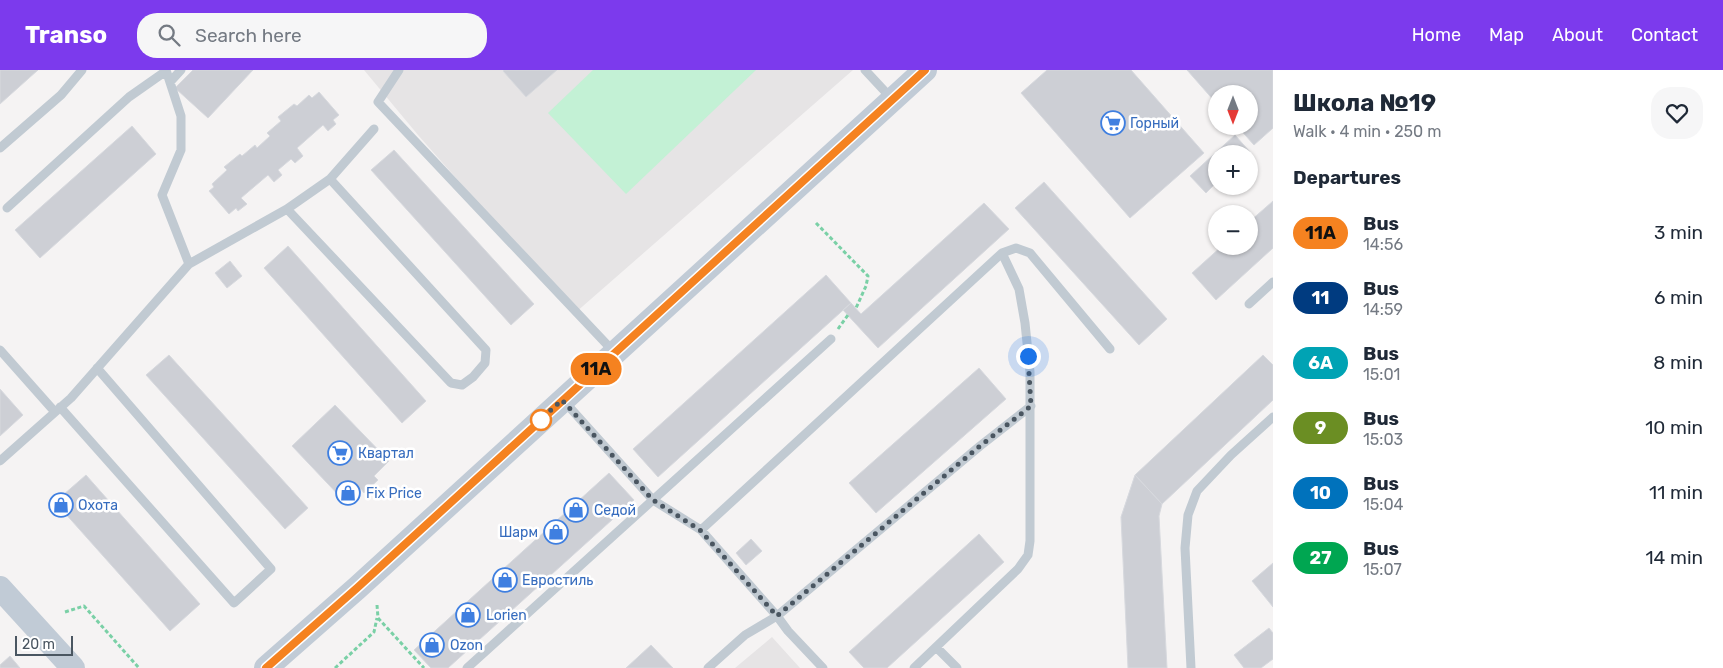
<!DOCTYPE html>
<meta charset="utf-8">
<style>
:root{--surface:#fff;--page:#f6f6f7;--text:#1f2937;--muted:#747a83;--accent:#7c3aed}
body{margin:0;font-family:Rubik,sans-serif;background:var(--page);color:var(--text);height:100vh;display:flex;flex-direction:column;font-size:19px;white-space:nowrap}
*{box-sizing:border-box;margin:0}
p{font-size:16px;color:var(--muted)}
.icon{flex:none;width:28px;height:28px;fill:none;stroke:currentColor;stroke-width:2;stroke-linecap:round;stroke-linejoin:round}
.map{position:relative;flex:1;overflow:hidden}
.panel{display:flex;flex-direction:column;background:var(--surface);width:450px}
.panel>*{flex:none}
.badge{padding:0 10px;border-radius:16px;font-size:18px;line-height:32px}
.needle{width:32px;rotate:180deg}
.tools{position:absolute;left:1208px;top:15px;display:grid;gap:10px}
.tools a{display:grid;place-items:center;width:50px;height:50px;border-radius:50%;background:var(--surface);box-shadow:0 1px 4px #0004;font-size:25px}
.scale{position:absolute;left:15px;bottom:12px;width:58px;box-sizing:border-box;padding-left:5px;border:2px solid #4a5661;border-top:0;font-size:14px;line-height:18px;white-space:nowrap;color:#4a5661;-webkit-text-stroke:4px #fff;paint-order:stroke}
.you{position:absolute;width:25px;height:25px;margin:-12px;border:4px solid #fff;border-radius:50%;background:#1a73e8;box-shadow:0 0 0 8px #1a73e833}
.map>.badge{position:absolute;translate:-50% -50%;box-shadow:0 0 0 2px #fff}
h2{padding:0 20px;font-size:19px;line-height:45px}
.round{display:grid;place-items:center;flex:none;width:52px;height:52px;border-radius:20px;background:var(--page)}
.head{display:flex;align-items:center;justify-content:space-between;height:85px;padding:0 20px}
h1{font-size:24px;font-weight:700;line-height:38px}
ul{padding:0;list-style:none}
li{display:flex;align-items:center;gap:15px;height:65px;padding:0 20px}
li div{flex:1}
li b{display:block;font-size:19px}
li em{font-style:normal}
li .badge{min-width:55px;font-weight:700;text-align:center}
header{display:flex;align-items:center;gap:30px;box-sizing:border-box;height:70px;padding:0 25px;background:var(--accent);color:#fff}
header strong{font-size:24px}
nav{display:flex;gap:28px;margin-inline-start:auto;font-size:18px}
.search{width:350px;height:45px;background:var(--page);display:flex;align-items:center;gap:12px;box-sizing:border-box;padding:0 18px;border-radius:20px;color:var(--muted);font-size:19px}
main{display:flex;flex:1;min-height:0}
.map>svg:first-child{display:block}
.education{fill:#e6e4e5}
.green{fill:#c3f1d5}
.building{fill:#cdcfd5;stroke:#d7d9de}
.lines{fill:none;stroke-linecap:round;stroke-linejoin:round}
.path{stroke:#7ad0a6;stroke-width:3;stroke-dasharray:4 2.5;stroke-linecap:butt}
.lane{stroke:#c1cad2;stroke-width:9}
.secondary{stroke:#c1cbd6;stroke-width:24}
.line-casing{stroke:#fff;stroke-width:11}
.line{stroke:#f58220;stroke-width:8}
.walk{stroke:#4a5661;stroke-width:5;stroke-dasharray:0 9}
.stop-dot{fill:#fff;stroke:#f58220;stroke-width:2.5}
.labels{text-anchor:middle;stroke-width:5;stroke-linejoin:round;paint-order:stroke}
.shop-label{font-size:14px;fill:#366cbe;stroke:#fff;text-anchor:start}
</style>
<header>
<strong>Transo</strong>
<div class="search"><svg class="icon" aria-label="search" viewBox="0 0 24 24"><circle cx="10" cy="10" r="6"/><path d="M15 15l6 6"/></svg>Search here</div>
<nav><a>Home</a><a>Map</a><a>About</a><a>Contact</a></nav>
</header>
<main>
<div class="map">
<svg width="1273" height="598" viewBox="0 0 1273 598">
<rect width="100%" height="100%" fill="#f5f3f3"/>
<!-- education -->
<path class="education" d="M364,0H853L575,243L418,65Z
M772,567L800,598H735Z"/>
<!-- green -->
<path class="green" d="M593,0H756L626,124L548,43Z"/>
<!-- building -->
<path class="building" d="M0,0H38L0,34Z
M193,0H253L208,48L175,18Z
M504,0H557L526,27L503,1Z
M1047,0H1131L1204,83L1130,148L1021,23Z
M1187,0H1273V58L1254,75L1237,56H1249V24H1216V33Z
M319,22L339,45L333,50L336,54L328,61L323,55L297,78L303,86L295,93L291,89L278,100L282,105L274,112L268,105L241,128L247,134L238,141L236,138L229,144L209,121L214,117L212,114L227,100L224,97L240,84L242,86L255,75L257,78L270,66L267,63L281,51L278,47L294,34L297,36L309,25L312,28Z
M132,56L156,84L40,188L15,160Z
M1235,65L1250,82L1247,84H1216V113L1206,123L1190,106Z
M394,80L534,234L511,255L371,100Z
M1044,112L1167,249L1139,275L1015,138Z
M1273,131V178L1216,230L1192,203L1222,176H1249V152Z
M984,133L1009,159L878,278L843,240L851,233L861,244Z
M288,176L426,331L402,353L264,198Z
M230,191L242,206L227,218L215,203Z
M826,205L851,233L658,407L633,379Z
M169,285L308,438L285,459L146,305Z
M1263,285L1273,295V330L1162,434L1135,405Z
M979,298L1006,329L876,443L849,413Z
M0,319L23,345L0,366Z
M335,335L389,391L374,406L378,410L364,423L361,419L346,433L292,376Z
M609,403L634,430L448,598H431L414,580Z
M86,405L200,534L170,561L55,432Z
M1135,405L1162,434L1159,446L1167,598H1128L1121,447Z
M979,464L1004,492L887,598H864L849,582Z
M751,469L762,481L746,495L736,483Z
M1273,493V537L1252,511Z
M1269,558L1273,563V589L1261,598H1244L1234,585Z
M651,575L673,598H626Z
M10,586L20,598H0V595Z"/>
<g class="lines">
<!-- path -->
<path class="path" d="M816,153L868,206L866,216L856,238
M838,259L848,245
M377,535L378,548L424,598
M65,542L84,536L139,598
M335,598L374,562L377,548"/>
<!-- lane -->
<path class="lane" d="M399,0L378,32L614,282
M865,0L892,29
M170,12L181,0
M0,78L61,25L82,0
M7,138L129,27L166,1
M287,139L451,313L462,315L473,307L485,293L486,280L330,109
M1002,183L1016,178L1030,183L1110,279
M189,194L287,139L330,109L374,59
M1249,234L1273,212
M0,280L55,342
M563,330L653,430L701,460L777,546L788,561L823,598
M60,337L234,533L271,499L97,298
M0,391L71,328L189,194L162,125L181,80V46L166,0
M701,460L1002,183L1019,219L1025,253L1030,302V471L1028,485L1018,499L936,577
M467,598L831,269
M708,598L745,565L777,546L980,376L1031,336
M914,598L936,577L957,598
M1191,598L1185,478L1188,445L1197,421L1231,385L1273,347"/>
<!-- secondary -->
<path class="secondary" d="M0,518L73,598
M266,598L357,518L925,0"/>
</g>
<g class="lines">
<!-- line casing -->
<g class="line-casing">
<path id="line" d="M266,598L357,518L925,0"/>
</g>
<!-- line -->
<use href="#line" class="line"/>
<!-- walk -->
<path class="walk" d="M541,350L539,351L562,330L653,430L700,460L777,546L980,376L1031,336L1028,286"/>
</g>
<!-- icons -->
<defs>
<g id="supermarket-ring" transform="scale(1.25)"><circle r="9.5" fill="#fff" stroke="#3f7fe0" stroke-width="1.5"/><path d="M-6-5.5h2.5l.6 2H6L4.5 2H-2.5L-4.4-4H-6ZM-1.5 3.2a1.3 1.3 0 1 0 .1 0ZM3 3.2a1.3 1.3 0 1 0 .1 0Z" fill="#3f7fe0"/></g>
<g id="shop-ring" transform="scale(1.25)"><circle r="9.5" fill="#fff" stroke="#3f7fe0" stroke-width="1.5"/><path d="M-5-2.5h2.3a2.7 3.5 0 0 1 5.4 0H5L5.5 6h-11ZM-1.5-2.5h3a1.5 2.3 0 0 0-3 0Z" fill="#3f7fe0"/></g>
</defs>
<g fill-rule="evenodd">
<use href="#supermarket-ring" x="1113" y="53"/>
<use href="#supermarket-ring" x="340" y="383"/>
<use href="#shop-ring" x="348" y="423"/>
<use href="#shop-ring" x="61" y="435"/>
<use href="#shop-ring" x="576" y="440"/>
<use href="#shop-ring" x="556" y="462"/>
<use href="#shop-ring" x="505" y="510"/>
<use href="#shop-ring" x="468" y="545"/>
<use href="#shop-ring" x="432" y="575"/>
</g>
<!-- markers -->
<circle class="stop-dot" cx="541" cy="350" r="10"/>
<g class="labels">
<!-- shop labels -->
<g class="shop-label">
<text x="1130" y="58">Горный</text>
<text x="358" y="388">Квартал</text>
<text x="366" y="428">Fix Price</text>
<text x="78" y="440">Охота</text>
<text x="594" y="445">Седой</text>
<text x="538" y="467" text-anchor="end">Шарм</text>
<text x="522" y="515">Евростиль</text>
<text x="486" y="550">Lorien</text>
<text x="450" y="580">Ozon</text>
</g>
</g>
</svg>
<div class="tools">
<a><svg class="needle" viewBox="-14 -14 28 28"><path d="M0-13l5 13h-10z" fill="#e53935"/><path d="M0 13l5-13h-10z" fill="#747a83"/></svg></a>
<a>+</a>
<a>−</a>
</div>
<div class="scale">20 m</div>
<div class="you" style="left:1028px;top:286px"></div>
<b class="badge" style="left:596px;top:299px;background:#f58220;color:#111">11А</b>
</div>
<section class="panel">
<div class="head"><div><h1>Школа №19</h1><p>Walk · 4 min · 250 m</p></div><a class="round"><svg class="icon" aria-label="heart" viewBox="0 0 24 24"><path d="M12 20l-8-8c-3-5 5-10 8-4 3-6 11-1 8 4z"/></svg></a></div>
<h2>Departures</h2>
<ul>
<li><span class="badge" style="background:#f58220;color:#111">11А</span><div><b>Bus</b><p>14:56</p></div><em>3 min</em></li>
<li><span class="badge" style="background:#003b80;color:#fff">11</span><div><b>Bus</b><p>14:59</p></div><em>6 min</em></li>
<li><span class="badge" style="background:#00a3b4;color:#fff">6А</span><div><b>Bus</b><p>15:01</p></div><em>8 min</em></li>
<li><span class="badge" style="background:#6b8e23;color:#fff">9</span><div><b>Bus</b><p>15:03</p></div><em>10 min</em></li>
<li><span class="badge" style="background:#0072bc;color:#fff">10</span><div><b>Bus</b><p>15:04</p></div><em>11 min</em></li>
<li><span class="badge" style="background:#00a651;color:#fff">27</span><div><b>Bus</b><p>15:07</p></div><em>14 min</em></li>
</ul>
</section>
</main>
